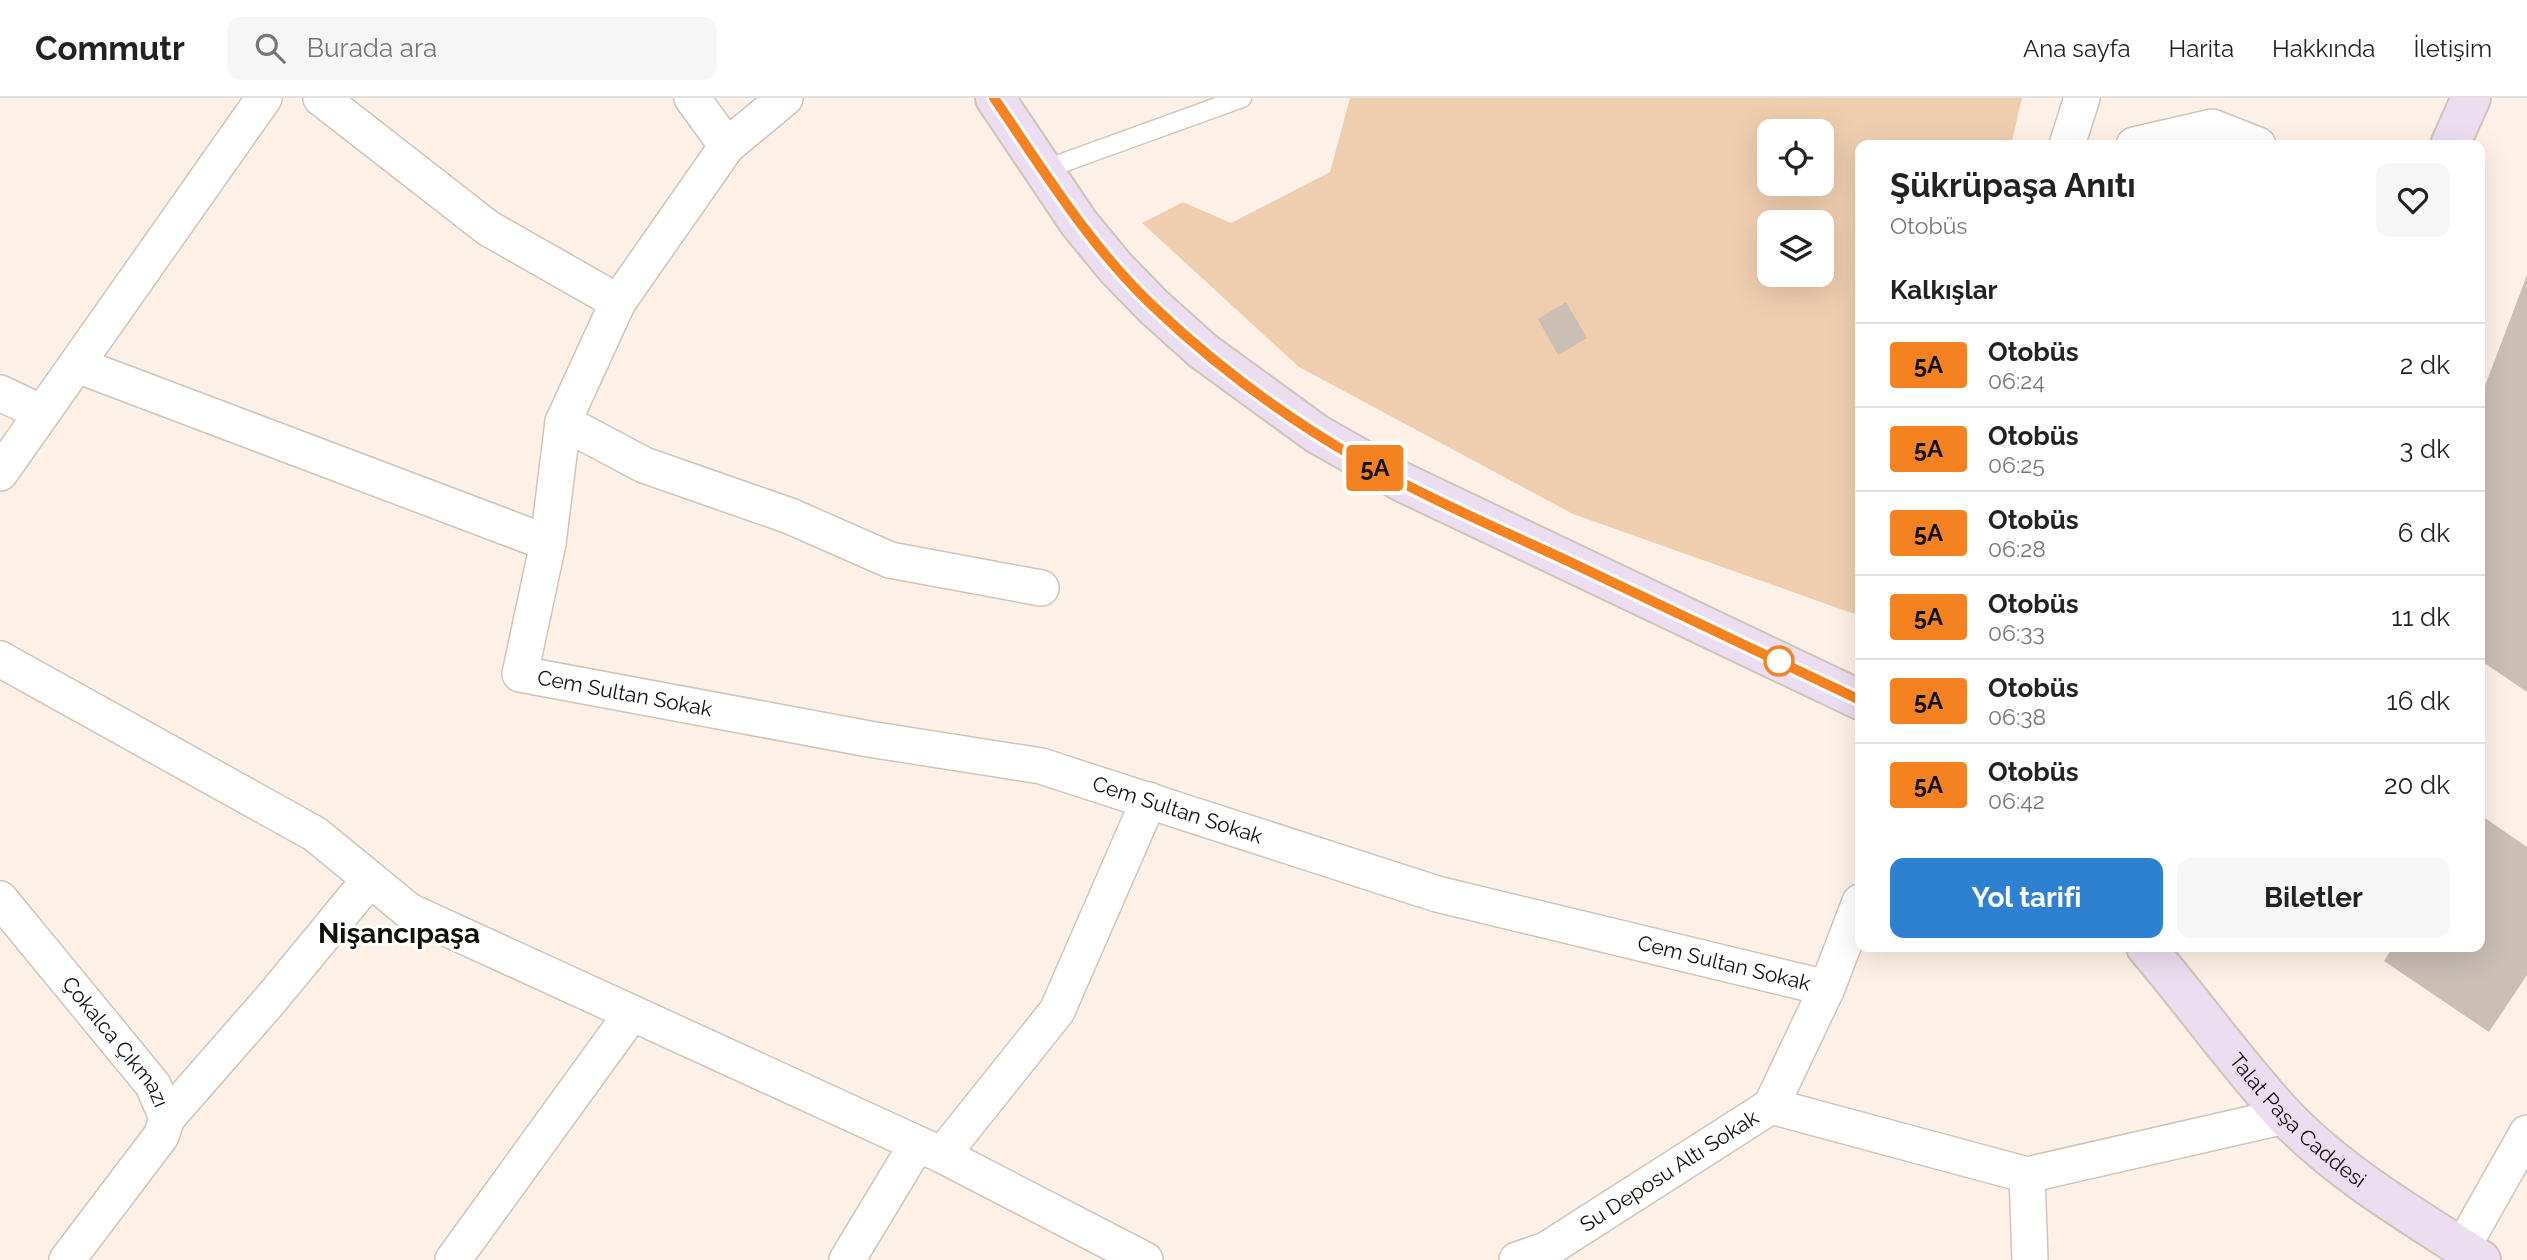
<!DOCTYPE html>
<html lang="tr">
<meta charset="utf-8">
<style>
:root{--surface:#fff;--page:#f6f6f6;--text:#222;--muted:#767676;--line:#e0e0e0;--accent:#2e81d0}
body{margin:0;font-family:Raleway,sans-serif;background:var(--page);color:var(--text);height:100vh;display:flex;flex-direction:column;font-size:26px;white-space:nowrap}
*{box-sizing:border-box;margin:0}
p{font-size:23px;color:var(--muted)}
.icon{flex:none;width:38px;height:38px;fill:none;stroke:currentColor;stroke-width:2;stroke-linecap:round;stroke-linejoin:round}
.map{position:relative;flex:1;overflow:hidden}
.side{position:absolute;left:1855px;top:42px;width:630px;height:812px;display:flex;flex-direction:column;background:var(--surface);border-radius:14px;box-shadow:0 7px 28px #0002}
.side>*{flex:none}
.badge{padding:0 14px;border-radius:5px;font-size:24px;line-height:46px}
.controls{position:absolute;left:1757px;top:21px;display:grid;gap:14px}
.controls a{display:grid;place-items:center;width:77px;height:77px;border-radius:14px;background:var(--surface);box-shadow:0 7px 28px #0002;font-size:35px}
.map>.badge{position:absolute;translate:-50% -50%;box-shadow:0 0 0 4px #fff}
h2{padding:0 35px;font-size:26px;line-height:63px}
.round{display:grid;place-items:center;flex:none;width:74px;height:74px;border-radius:14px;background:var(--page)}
.summary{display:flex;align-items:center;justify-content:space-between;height:119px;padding:0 35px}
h1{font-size:33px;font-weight:700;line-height:52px}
.button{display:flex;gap:14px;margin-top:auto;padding:14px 35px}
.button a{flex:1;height:80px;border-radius:14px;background:var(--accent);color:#fff;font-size:28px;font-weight:700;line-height:80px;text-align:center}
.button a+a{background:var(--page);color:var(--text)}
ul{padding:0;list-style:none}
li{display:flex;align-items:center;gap:21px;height:84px;padding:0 35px;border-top:2px solid var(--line)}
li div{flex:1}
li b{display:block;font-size:26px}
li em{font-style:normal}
li .badge{min-width:77px;font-weight:700;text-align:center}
header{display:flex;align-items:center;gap:42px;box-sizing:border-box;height:98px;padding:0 35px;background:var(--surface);border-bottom:2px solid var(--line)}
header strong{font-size:33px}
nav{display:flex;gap:38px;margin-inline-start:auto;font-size:24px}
.search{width:490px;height:63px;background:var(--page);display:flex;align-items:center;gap:18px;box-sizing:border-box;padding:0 24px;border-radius:14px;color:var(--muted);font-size:26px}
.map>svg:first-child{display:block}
.green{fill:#efceb0;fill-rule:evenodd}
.building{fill:#cabeb5}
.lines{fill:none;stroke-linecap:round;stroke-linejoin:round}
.service-casing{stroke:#cfc4ba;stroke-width:21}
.minor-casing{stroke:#cfc4ba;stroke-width:38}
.secondary-casing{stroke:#cfc4ba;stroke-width:42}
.service{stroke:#fff;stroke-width:18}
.minor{stroke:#fff;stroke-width:35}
.secondary{stroke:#edddf0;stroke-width:38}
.line-casing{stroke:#fff;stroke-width:16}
.line{stroke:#f58220;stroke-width:10}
.stop-dot{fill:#fff;stroke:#f58220;stroke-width:3.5}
.labels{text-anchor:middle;stroke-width:6;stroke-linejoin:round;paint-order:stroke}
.street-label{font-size:21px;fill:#120e0b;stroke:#fff}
.district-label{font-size:28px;font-weight:bold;fill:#120e0b;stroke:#fff}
</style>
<header>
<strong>Commutr</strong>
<div class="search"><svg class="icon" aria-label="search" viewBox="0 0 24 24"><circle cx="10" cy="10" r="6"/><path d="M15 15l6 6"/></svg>Burada ara</div>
<nav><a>Ana sayfa</a><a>Harita</a><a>Hakkında</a><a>İletişim</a></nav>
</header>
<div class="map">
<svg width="2527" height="1162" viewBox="0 0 2527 1162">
<rect width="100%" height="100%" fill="#fdf1e7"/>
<!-- green -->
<path class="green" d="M1350,0H2022L2011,47H1860V518L1573,416L1299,269L1142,125L1183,104L1231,125L1330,74ZM1769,33H1822V86H1769ZM1769,124H1822V177H1769Z"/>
<!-- building -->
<path class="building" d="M2527,177V594L2480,562V301Z
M1566,204L1587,240L1558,257L1538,221Z
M2482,718L2527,749V877L2489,934L2384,863L2393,849H2480V721Z"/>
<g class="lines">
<!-- service casing -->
<g class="service-casing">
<path id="service" d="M1043,72L1242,0"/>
</g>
<!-- minor casing -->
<g class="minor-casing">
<g id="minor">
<path d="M321,0L488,130L618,204"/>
<path d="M692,0L727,48"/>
<path id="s1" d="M785,0L727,48L618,204L563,324L548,445L520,576L869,641L1041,668L1437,796L1827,890"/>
<path d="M2067,47L2082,0"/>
<path d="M2134,47L2212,29L2258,47"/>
<path d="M77,267L548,445"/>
<path d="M0,295L42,315"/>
<path d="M563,324L644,367L790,418L890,462L1041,490"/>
<path d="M0,375L264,0"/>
<path d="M0,561L315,736L409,813L942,1057L1145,1162"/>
<path id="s2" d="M0,801L153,987L167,1020L161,1038L67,1162"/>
<path d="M1771,1008L2027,1077L2285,1018"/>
<path d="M167,1020L272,900L370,781"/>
<path d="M942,1057L1057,913L1149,702"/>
<path d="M2027,1077L2030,1162"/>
<path d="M2462,1150L2527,1035"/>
<path d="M453,1162L632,915"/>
<path d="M847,1162L917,1046"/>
<path id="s3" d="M1517,1162L1546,1152L1771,1008L1827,890L1860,804"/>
</g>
</g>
<!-- secondary casing -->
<g class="secondary-casing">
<g id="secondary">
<path d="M995,0L1079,125L1116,170L1154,209L1203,253L1317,336L1402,384L1860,602"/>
<path d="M2450,47L2471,0"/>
<path id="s4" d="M2146,849C2193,904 2235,964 2284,1017C2340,1076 2413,1118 2481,1162"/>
</g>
</g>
<!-- service -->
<use href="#service" class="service"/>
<!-- minor -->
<use href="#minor" class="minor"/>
<!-- secondary -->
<use href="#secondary" class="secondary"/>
</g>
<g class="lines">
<!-- line casing -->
<g class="line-casing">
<path id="line" d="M994,0C1044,73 1090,149 1155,210C1216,268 1285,319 1358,361C1427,400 1501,432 1572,465C1668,511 1764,557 1860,602"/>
</g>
<!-- line -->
<use href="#line" class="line"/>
</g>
<!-- markers -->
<circle class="stop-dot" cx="1779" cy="563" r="14"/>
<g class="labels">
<!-- street labels -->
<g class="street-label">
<text dy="7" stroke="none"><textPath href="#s1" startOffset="760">Cem Sultan Sokak</textPath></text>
<text dy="7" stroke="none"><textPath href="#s1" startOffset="1326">Cem Sultan Sokak</textPath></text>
<text dy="7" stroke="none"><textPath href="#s1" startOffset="1894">Cem Sultan Sokak</textPath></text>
<text dy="7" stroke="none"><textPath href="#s2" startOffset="184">Çokalca Çıkmazı</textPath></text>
<text dy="7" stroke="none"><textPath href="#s4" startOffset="231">Talat Paşa Caddesi</textPath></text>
<text dy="7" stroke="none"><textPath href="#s3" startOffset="177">Su Deposu Altı Sokak</textPath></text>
</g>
<!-- district labels -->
<g class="district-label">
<text x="399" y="845">Nişancıpaşa</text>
</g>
</g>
</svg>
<div class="controls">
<a><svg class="icon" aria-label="locate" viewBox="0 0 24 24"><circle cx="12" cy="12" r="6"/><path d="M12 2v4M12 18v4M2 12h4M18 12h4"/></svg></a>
<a><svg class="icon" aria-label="layers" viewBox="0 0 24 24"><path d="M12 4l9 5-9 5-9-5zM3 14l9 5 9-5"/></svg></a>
</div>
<b class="badge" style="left:1375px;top:370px;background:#f58220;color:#111">5A</b>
<section class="side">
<div class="summary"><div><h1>Şükrüpaşa Anıtı</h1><p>Otobüs</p></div><a class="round"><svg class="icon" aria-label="heart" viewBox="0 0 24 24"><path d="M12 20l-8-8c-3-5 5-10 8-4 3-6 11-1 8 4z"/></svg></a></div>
<h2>Kalkışlar</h2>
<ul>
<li><span class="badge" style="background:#f58220;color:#111">5A</span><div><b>Otobüs</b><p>06:24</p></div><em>2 dk</em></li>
<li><span class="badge" style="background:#f58220;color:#111">5A</span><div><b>Otobüs</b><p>06:25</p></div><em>3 dk</em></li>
<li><span class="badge" style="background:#f58220;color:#111">5A</span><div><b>Otobüs</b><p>06:28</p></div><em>6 dk</em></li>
<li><span class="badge" style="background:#f58220;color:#111">5A</span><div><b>Otobüs</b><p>06:33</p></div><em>11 dk</em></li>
<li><span class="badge" style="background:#f58220;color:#111">5A</span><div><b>Otobüs</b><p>06:38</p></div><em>16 dk</em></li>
<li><span class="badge" style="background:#f58220;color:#111">5A</span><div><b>Otobüs</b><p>06:42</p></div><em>20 dk</em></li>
</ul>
<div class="button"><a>Yol tarifi</a><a>Biletler</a></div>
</section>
</div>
